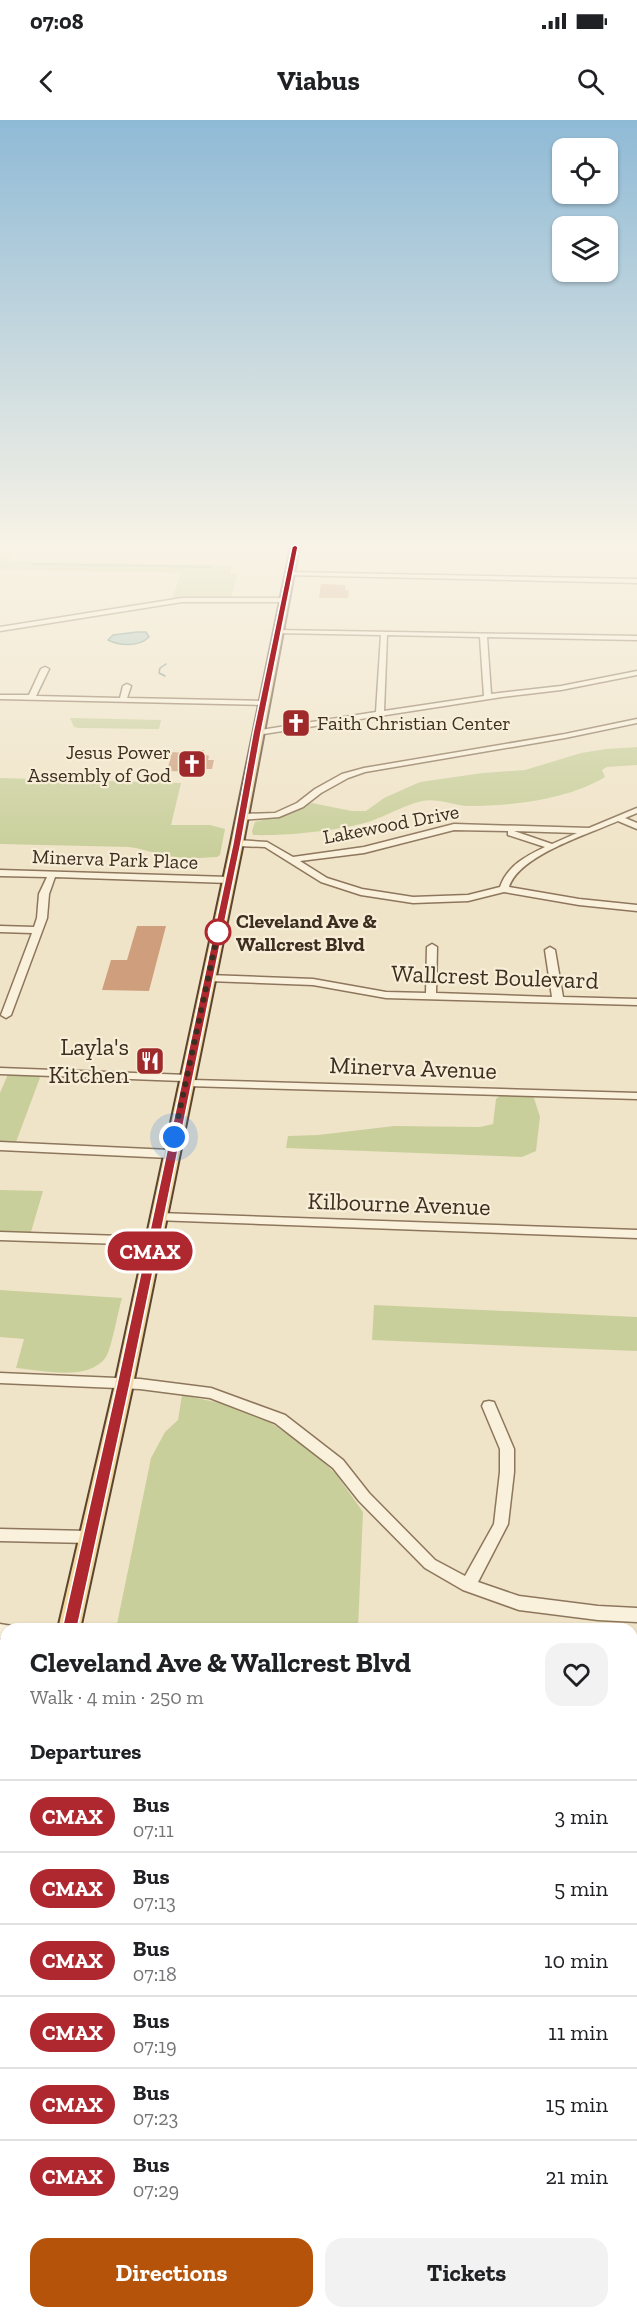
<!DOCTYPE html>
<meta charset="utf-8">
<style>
:root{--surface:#fff;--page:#f2f2f2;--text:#202124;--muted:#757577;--line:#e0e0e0;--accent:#b45309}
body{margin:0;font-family:"Zilla Slab",serif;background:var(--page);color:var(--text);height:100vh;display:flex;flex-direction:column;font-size:22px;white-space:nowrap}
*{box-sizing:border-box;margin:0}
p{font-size:20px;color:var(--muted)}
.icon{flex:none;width:33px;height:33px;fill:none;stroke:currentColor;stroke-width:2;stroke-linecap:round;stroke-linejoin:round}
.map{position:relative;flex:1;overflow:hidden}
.panel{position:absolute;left:0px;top:1503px;width:638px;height:696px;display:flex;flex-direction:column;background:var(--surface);border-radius:18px 18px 0 0;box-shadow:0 2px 4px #0004}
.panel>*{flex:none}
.badge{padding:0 12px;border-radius:20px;font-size:21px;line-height:39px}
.buttons{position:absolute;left:552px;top:18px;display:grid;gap:12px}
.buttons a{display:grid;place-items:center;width:66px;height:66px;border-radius:12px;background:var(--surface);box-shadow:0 2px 4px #0004;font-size:30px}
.you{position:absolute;width:30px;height:30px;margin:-15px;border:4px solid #fff;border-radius:50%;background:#1a73e8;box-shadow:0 0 0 9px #1a73e833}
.map>.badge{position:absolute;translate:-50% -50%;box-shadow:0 0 0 3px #fff}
h2{padding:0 30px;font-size:22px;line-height:54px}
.round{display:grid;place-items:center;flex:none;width:63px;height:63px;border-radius:18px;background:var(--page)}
.overview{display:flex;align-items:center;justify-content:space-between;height:102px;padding:0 30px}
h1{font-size:28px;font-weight:700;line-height:45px}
.cta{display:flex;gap:12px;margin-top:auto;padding:12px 30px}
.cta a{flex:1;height:69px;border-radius:18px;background:var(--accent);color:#fff;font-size:24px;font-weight:700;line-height:69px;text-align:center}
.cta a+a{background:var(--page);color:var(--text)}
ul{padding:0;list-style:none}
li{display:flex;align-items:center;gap:18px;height:72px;padding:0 30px;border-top:2px solid var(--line)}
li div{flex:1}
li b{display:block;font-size:22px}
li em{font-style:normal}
li .badge{min-width:66px;font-weight:700;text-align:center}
.status{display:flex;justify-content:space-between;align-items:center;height:42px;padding:0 30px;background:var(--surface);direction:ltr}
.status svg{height:16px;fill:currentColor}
header{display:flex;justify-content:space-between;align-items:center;height:78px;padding:0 30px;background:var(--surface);font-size:27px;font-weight:700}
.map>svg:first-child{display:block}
.green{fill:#c9cf9b}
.water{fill:#a9c4bc;stroke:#6f938a;stroke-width:1.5}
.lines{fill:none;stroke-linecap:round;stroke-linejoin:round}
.stream{stroke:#6f938a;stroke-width:1.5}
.building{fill:#cf9f7d}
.minor-casing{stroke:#8d765c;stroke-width:3}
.major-casing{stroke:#5b4430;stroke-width:4}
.minor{fill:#faf1dc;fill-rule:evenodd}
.major{fill:#f3d9a0;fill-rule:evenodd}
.line{fill:#af272f;stroke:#fff;stroke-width:1.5}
.walk{stroke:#3d2e20;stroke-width:6;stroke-dasharray:0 10.8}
.stop-dot{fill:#fff;stroke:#af272f;stroke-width:3}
.labels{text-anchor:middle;stroke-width:4.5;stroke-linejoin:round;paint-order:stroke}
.far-poi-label{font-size:20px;fill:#3d2e20;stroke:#f7eed8;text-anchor:start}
.far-street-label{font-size:20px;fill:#3d2e20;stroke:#f7eed8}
.far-stop-label{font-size:20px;font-weight:bold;fill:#3d2e20;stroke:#f7eed8;text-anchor:start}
.street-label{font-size:24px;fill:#3d2e20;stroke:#f7eed8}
.poi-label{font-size:24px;fill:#3d2e20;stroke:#f7eed8;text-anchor:end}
</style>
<div class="status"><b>07:08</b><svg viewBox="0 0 49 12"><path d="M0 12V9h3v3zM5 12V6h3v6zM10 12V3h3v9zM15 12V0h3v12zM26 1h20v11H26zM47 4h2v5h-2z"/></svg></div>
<header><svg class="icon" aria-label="back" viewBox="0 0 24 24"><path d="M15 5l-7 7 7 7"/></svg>Viabus<svg class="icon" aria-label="search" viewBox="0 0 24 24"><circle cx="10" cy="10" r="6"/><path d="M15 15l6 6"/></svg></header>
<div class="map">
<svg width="637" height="2199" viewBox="0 0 637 2199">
<rect width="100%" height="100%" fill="#f0e4c8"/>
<!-- green -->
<path class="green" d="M0,428L15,429L9,441L232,445L230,454H238L231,477L172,479L181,453L0,450Z
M70,598L161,600L159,609H155L79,608L74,607Z
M637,627V645L607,647L602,650L605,657C567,680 511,686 467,686C453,685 436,678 422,681C405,685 388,695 371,701C340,711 285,716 253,715L252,711L255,702L292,692L312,683L352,691H366L384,678L420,662L483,653L525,650L581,633L606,629Z
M0,658L181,663L171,705H210L225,709L220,735L217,737C201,738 183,739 168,736C154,733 143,729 129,727L0,724Z
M8,954L41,955L16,1022L0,1021V973Z
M522,974L534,978L540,997L536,1031L522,1037L286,1028L288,1016L318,1015L394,1006L480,1007L493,1004L496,979L501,975Z
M0,1070L43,1071L31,1112L0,1111Z
M0,1170L122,1178C118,1191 112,1227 106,1237C89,1262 41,1250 16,1248L24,1219L0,1217Z
M374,1185L637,1197V1231L372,1220Z
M182,1275L220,1283L271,1303L312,1331L336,1354L363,1392L358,1509H116L151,1338L165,1312L178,1300Z
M632,1805H637V1915L632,1884Z"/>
<!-- water -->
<path class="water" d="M137,512H146L149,517C139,527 120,526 108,520L113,515Z"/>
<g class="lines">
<!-- stream -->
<path class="stream" d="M32,444L210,447
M165,556L159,553L160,548L166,544"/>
</g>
<!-- building -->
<path class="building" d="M321,464L346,465L345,470H349L348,478H319Z
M186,630H204L203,634L209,636L208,640H214L212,649H206L205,652L167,651L172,632L185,633Z
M137,806H166L149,871L102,870L111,840H127Z"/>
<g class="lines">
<!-- minor casing -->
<g class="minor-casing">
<path id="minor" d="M289,452L637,459V463L287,455Z
M182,478H284L287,480L284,482H182L0,511V507Z
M275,510L637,516V520L487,517L491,574L561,566L637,551V555L561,570L502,577L257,615H254V611L376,592L381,515L277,513L274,511ZM387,515L480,517L484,576L384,591Z
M45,547L49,549L36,576L120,578L123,566L127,564L131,566L127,578L263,581L267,583L263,585L0,579V575H29L41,549Z
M637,599V603L565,618L365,652L348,658L321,673L303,687L279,697L242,700L238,697L242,694L275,693L297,683L315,669L342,654L364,648L565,614Z
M637,688V693L625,698L637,703V709L618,701C589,714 519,735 509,767L579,779L637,785V791L579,785L504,772L468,781L413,783L361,775L321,762L265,727L237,726L233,723L237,720L267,722L293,737L364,727L454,704L589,708ZM454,710L508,711V715L545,727C526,736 507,746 500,767L468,775L413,777L362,769L327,758L300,741L364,733ZM514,711L577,713L552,724Z
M0,750L229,757L233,760L229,763L55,757L49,774L47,798L11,895L6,898L1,895L32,813L0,812V806L34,807L37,798L39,774L47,757L0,756Z
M432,824L437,827L436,873L552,877L545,830L550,827L555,830L563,877L637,879V885L386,878L313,865L208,861L203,858L208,855L313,859L386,872L426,873L427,827Z
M0,948L188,955L192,956V960L637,973V979L187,966L183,965V961L0,954Z
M0,1022L170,1030L176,1034L170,1038L0,1030Z
M159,1093L637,1110V1118L155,1100L153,1097Z
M0,1112L152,1117L158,1121L152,1125L0,1120Z
M0,1253L140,1259L211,1268L285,1295L343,1340L369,1373L435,1440L465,1456L494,1404L500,1352V1329L482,1286L484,1282L489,1281L494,1282L514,1329V1352L508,1404L478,1462L519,1476L598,1486L637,1488V1502L598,1500L519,1490L463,1470L425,1448L359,1381L333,1348L275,1303L210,1278L140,1269L0,1263Z
M0,1409L89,1411L94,1413L96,1417L94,1421L89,1423L0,1421Z
M0,1504L12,1506L13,1509H6V1518H0Z
M0,1670L6,1671V1687L0,1686Z
M632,1682H637V1698H632Z
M0,1892H6V1912H0Z
M632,1928H637V1948H632Z"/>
</g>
<!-- major casing -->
<g class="major-casing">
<path id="major" d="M291,427H299L243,723L133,1264L80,1509H58L115,1264L231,723Z
M6,1806V1859L0,1862V1809Z"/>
</g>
<!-- minor -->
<use href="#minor" class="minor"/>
<!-- major -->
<use href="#major" class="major"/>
</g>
<!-- sky -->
<linearGradient id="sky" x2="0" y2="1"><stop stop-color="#8fbad6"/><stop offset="0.58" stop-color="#f8f3e6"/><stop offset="1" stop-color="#f8f3e6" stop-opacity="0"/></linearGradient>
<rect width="637" height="734" fill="url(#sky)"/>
<!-- line -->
<path class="line" d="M295,425L298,427L261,613L241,723L130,1264L77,1509L75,1514L69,1516L64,1514L62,1509L117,1264L233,723L253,613L292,427Z"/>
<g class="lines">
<!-- walk -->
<path class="walk" d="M174,1017L218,812"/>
</g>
<!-- icons -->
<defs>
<g id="church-square" transform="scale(1.5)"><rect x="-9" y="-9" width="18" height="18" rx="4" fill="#9e2a2b" stroke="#f7eed8"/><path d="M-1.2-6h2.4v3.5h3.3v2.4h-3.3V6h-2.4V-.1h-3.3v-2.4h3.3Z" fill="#fff"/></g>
<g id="restaurant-square" transform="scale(1.5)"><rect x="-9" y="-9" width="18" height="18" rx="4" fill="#9e2a2b" stroke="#f7eed8"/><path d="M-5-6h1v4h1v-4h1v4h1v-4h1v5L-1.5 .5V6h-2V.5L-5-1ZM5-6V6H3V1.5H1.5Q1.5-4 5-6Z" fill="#fff"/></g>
</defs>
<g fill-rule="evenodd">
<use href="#church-square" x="296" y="603"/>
<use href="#church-square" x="192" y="644"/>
<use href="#restaurant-square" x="150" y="941"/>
</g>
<!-- markers -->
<circle class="stop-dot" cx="218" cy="812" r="12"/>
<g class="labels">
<!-- far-poi labels -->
<g class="far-poi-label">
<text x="317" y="610">Faith Christian Center</text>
<text x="171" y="639" text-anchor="end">Jesus Power<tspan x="171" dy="23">Assembly of God</tspan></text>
</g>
<!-- far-street labels -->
<g class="far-street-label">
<text transform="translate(391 704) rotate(-11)" y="7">Lakewood Drive</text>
<text transform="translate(115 739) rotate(2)" y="7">Minerva Park Place</text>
</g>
<!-- far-stop labels -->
<g class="far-stop-label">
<text x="236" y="808">Cleveland Ave &amp;<tspan x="236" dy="23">Wallcrest Blvd</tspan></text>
</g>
<!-- street labels -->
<g class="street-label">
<text transform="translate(495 857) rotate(2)" y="8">Wallcrest Boulevard</text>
<text transform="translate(413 948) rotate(2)" y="8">Minerva Avenue</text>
<text transform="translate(399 1084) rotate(2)" y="8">Kilbourne Avenue</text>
</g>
<!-- poi labels -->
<g class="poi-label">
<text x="129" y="935">Layla's<tspan x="129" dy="28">Kitchen</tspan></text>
</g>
</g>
</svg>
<div class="buttons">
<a><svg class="icon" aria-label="locate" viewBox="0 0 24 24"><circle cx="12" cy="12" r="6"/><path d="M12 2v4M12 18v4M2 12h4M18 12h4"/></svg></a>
<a><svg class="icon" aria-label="layers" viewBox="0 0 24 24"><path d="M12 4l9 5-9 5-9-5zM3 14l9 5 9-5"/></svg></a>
</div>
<div class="you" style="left:174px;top:1017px"></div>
<b class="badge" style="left:150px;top:1131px;background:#af272f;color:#fff">CMAX</b>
<section class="panel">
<div class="overview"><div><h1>Cleveland Ave &amp; Wallcrest Blvd</h1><p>Walk · 4 min · 250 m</p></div><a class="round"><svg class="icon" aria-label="heart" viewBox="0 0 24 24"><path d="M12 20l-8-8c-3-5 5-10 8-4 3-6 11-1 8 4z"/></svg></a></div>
<h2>Departures</h2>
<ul>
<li><span class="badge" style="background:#af272f;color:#fff">CMAX</span><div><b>Bus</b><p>07:11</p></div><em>3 min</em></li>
<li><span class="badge" style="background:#af272f;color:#fff">CMAX</span><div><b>Bus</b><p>07:13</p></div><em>5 min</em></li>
<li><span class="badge" style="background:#af272f;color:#fff">CMAX</span><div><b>Bus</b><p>07:18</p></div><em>10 min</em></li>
<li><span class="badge" style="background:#af272f;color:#fff">CMAX</span><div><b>Bus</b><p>07:19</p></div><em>11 min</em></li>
<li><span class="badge" style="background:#af272f;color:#fff">CMAX</span><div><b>Bus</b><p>07:23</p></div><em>15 min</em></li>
<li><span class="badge" style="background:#af272f;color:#fff">CMAX</span><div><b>Bus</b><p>07:29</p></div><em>21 min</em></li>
</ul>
<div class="cta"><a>Directions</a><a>Tickets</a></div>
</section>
</div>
